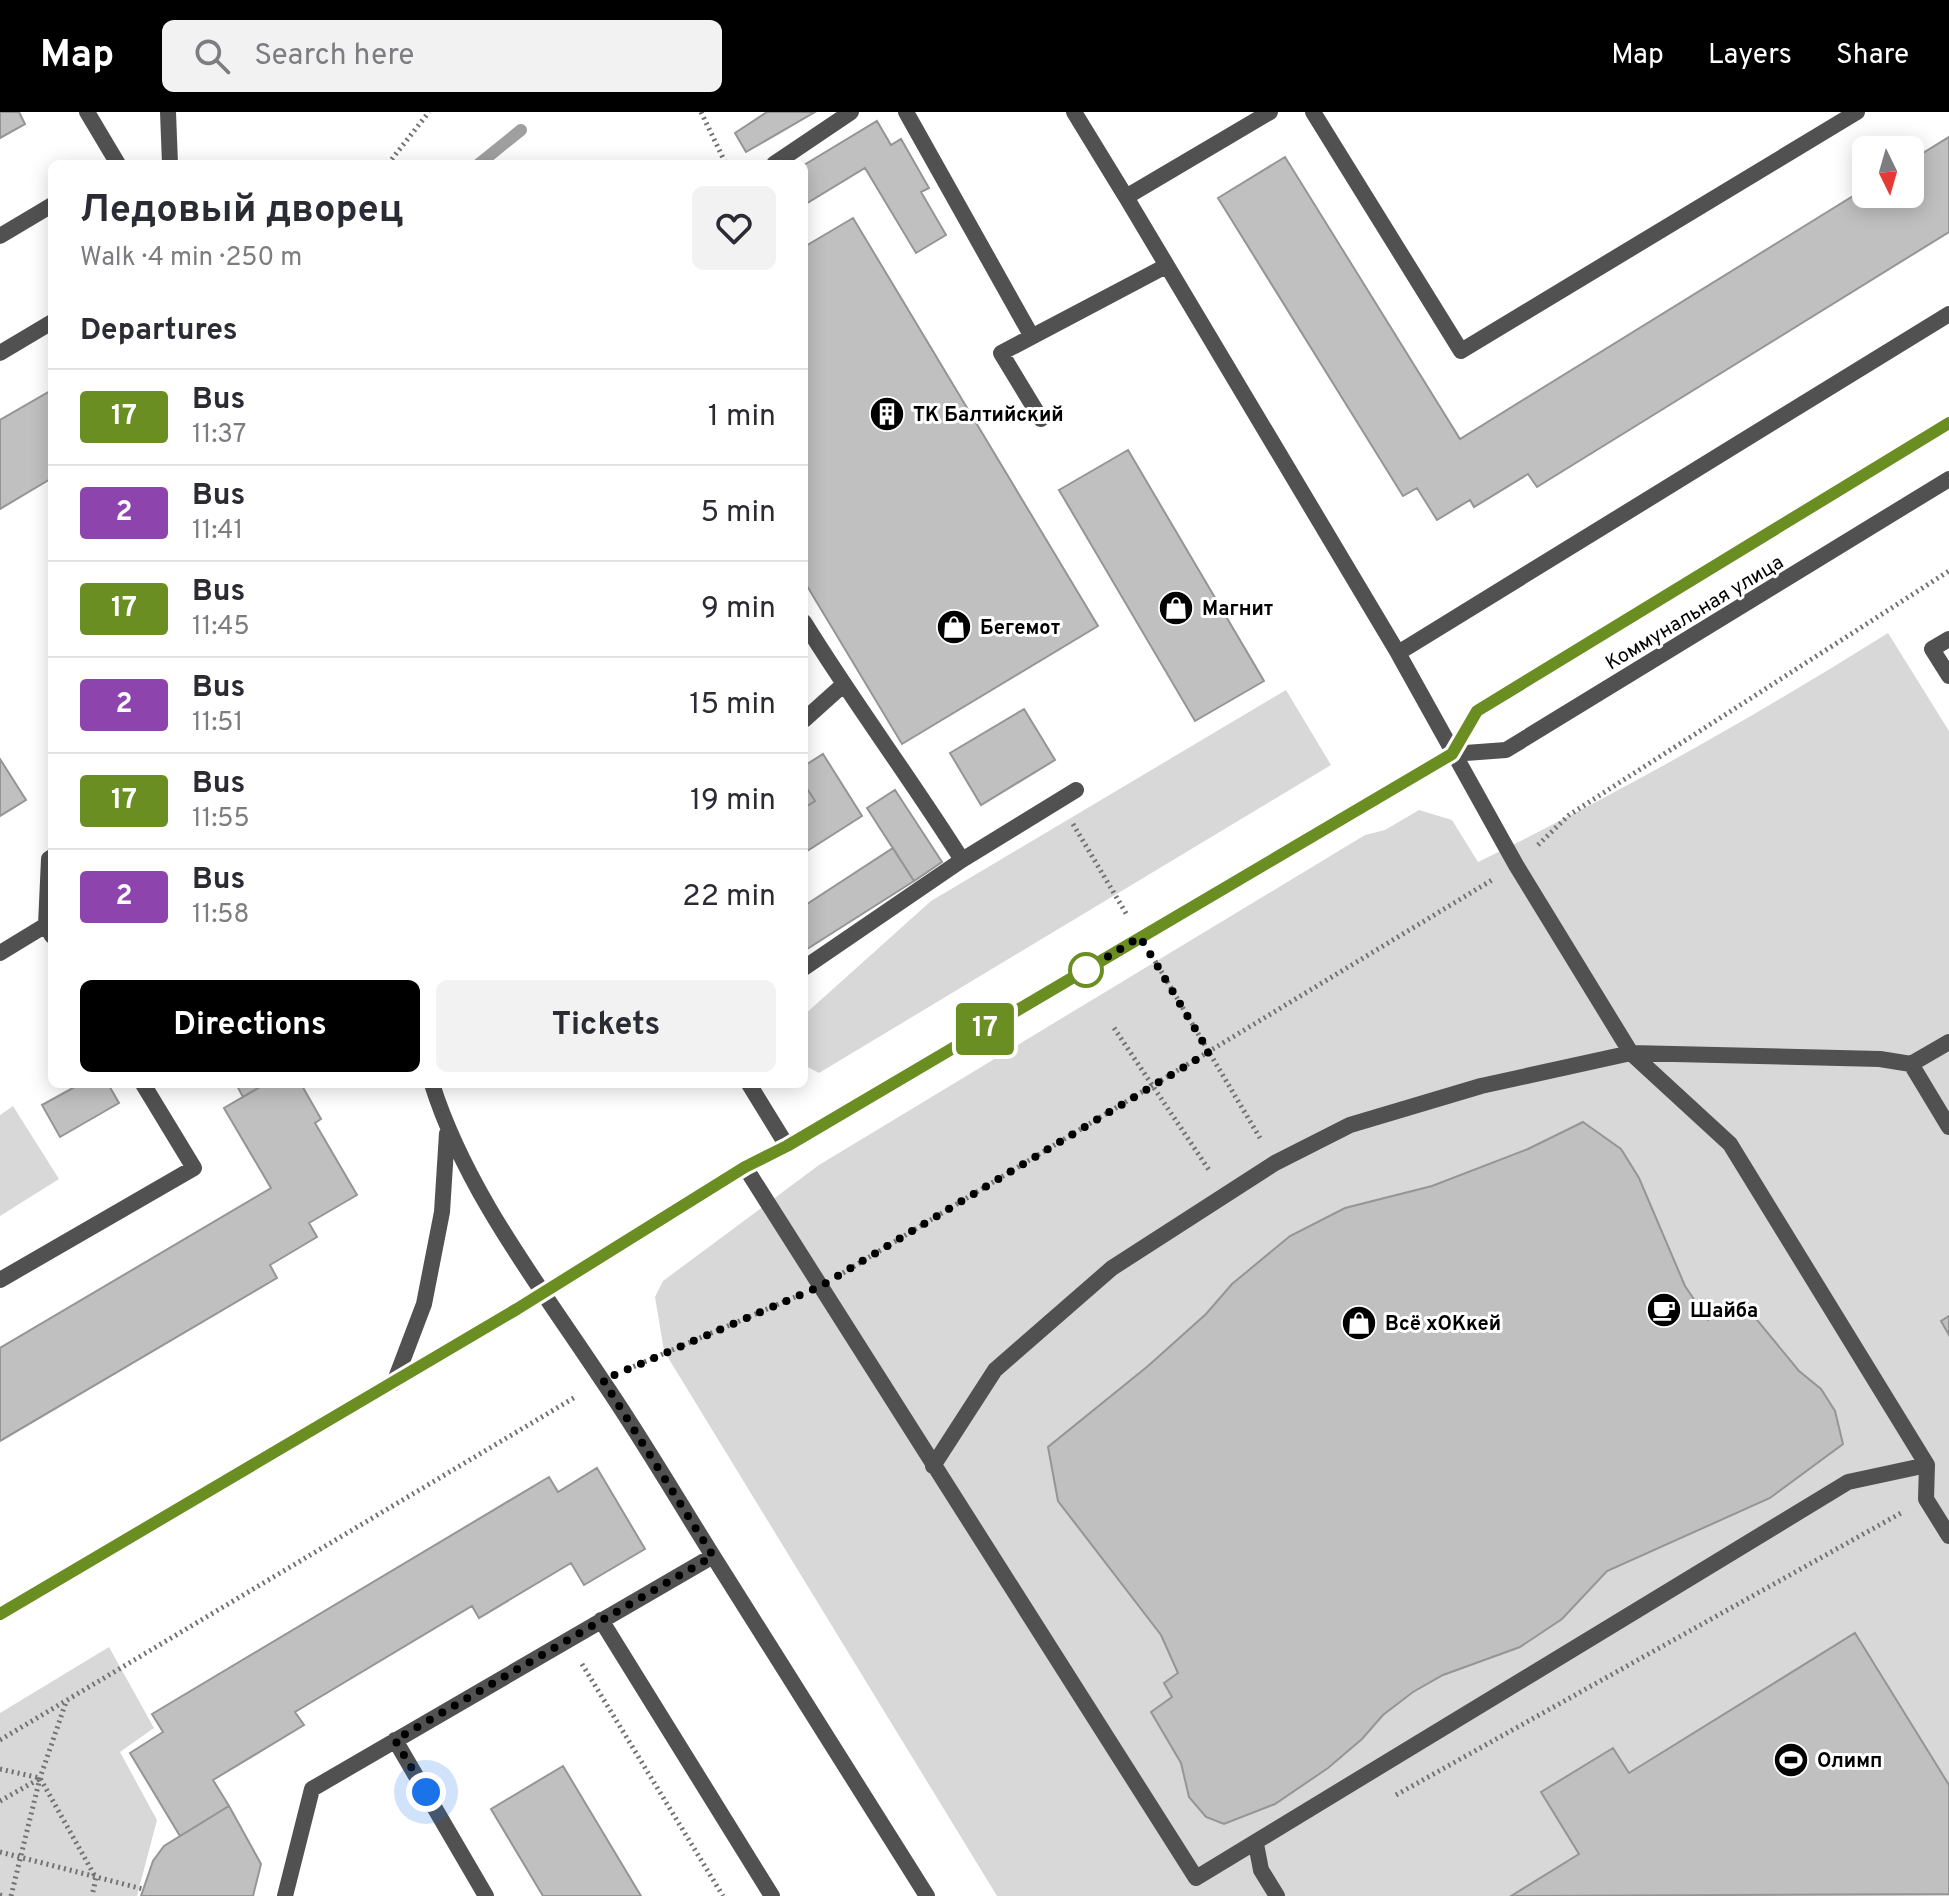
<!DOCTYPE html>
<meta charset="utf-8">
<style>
:root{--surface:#fff;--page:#f2f2f3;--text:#2b2b33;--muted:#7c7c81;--line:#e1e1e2;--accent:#000}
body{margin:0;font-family:Overpass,sans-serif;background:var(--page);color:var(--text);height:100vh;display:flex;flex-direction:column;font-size:30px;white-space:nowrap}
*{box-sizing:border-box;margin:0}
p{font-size:26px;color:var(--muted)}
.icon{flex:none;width:44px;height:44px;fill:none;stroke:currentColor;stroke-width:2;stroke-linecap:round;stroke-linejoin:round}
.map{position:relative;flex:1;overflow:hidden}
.drawer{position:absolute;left:48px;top:48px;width:760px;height:928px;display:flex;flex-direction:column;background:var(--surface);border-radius:12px;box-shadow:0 4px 20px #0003}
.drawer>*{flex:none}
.badge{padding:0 16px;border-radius:6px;font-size:28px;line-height:52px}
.needle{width:52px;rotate:175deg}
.controls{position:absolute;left:1852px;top:24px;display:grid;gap:16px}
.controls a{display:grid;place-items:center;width:72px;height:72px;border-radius:12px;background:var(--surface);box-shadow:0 4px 20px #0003;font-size:40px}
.you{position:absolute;width:40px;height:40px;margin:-20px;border:6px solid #fff;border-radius:50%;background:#1a73e8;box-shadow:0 0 0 12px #1a73e833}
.map>.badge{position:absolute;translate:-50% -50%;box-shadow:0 0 0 4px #fff}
h2{padding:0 32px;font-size:30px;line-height:72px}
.round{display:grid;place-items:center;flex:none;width:84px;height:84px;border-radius:12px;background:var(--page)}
.head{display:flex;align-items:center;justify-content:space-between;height:136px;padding:0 32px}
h1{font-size:38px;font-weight:700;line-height:60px}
.action{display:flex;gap:16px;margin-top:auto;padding:16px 32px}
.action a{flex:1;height:92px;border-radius:12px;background:var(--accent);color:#fff;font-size:32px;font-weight:700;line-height:92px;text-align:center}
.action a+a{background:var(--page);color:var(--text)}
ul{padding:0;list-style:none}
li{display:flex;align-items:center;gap:24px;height:96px;padding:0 32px;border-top:2px solid var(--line)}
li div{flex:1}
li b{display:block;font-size:30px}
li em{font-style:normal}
li .badge{min-width:88px;font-weight:700;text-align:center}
header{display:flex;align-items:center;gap:48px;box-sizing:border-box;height:112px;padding:0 40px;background:var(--accent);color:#fff}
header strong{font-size:38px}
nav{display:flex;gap:44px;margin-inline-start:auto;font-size:28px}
.search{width:560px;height:72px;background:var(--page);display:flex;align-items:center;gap:20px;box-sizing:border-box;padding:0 28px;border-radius:12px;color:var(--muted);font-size:30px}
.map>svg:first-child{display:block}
.green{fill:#d8d8d8}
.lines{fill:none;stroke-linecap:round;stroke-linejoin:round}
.stream{stroke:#9f9f9f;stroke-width:12}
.building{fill:#c0c0c0;stroke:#959595;stroke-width:2}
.path{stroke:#737373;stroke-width:5;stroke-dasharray:2 4;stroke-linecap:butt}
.lane{stroke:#515151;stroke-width:16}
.street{stroke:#515151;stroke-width:16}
.line-casing{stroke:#fff;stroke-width:18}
.line{stroke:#6b8e23;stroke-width:12}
.walk{stroke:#000;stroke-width:8;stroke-dasharray:0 14.4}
.stop-dot{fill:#fff;stroke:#6b8e23;stroke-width:4}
.labels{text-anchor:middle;stroke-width:6;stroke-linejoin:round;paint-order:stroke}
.poi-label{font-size:20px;font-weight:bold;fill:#000;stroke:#fff;text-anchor:start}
.street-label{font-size:20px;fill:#000;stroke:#fff}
</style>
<header>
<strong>Map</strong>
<div class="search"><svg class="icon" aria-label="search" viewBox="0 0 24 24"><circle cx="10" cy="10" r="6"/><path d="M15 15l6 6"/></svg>Search here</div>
<nav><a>Map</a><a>Layers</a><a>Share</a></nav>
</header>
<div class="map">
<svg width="1949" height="1784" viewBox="0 0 1949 1784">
<rect width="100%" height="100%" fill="#fff"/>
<!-- green -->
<path class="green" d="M1888,521L1949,619V1784H997L664,1239L655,1185L663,1169L819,1053L1365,723L1385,718L1419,698L1452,708L1478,750C1619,681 1754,605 1888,521Z
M1286,578L1331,653L819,961L804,953V903L931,789Z
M13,994L59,1067L0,1104V1003Z
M109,1535L154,1616L120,1640L157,1708L137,1784H0V1601Z"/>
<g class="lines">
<!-- stream -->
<path class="stream" d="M479,52L521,18"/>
</g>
<!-- building -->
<path class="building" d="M0,0H19L25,12L0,26Z
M767,0H815L746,40L735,21Z
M877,9L891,33L901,27L929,76L921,80L946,123L916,141L865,56L804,93V53Z
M1949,25V120L1537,375L1528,362L1474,395L1470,388L1437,408L1417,376L1403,384L1218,86L1285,45L1460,327L1866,76V82H1910V49Z
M853,106L1098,514L902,632L804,469V135Z
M52,278V366L0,397V308Z
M1128,338L1264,569L1195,609L1059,378Z
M1024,597L1055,648L981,693L950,641Z
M823,642L862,704L804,741V696L815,689L804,672V654Z
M0,647L26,688L0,704Z
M804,672L815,689L804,696Z
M895,678L942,750L914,769L867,696Z
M893,736L914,769L804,839V794Z
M80,972H108L119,991L60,1025L42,993Z
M236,972H265L243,985Z
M265,972H301L321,1007L315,1011L357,1083L309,1111L317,1125L270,1153L277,1166L0,1329V1236L271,1076L224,996Z
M1583,1010L1621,1037L1639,1066L1685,1174L1708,1208L1746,1188L1757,1208L1799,1259L1821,1277L1835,1299L1843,1332L1770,1386L1607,1459L1562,1507L1520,1535L1443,1563L1413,1580L1383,1603L1362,1627L1328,1656L1275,1692L1224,1712L1206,1705L1189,1685L1181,1651L1151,1600L1172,1585L1164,1571L1178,1561L1161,1523L1058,1389L1048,1335L1148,1254L1206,1202L1232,1172L1290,1124L1345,1096L1432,1074L1528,1037Z
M1949,1204V1223L1941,1209Z
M597,1356L645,1437L584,1473L571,1451L479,1506L472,1494L295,1600L304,1613L213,1668L229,1694L180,1724L130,1641L163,1620L152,1602L549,1365L558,1380Z
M1855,1521L1949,1673V1782L1511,1784L1579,1742L1541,1680L1613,1636L1629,1661Z
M563,1654L641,1784H543L491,1697Z
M229,1694L261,1752L253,1784H141L153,1749L164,1734Z"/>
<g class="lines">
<!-- path -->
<path class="path" d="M701,0L726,52
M388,52L429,0
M1073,712L1127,803
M1538,733L1569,703L1949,459
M1155,849L1260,1026
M1114,916L1209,1058
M843,1161L1492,768
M628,1257L795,1185
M582,1552L723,1784
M0,1628L577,1284
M0,1657L40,1666L96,1766L92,1784
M1396,1683L1901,1401
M0,1689L39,1667
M0,1740L143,1777
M0,1783L5,1784
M11,1784L40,1666L66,1590"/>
<!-- lane -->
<path class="lane" d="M87,0L118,52
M168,0L170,52
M906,0L1031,223
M1074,0L1126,85L1270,0
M1313,0L1461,239L1857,0
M774,52L851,0
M0,124L52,93
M0,241L52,210
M1041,307L1001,241L1166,154
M804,510C854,591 911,667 962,748L804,856
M1949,527L1932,537L1949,564
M1398,541L1949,202
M804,608L843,573
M962,748L1076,678
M46,813L49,747L52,745
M0,841L46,813L52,824
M1911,952L1949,1015
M749,972L787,1034
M745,1055L1196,1766L1848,1370L1927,1353L1730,1032L1631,941L1516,753L1398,541L1126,85
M0,1168L194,1056L143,972
M394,1271L424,1192L442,1100L447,1021
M1927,1353L1926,1387L1949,1424
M933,1354L995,1258L1112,1156L1275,1051L1350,1013L1481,974L1631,941L1880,947L1911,952L1949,930
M713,1444L927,1784
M601,1508L772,1784
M395,1628L486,1784
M1256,1732L1261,1758L1277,1784
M285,1784L312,1677L713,1444C676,1385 641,1325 602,1268C540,1174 466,1080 432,972"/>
<!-- street -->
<path class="street" d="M1452,642L1477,599L1949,311
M0,1502L542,1182L745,1055L787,1034L1452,642L1506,638L1949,367"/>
</g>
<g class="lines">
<!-- line casing -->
<g class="line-casing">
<path id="line" d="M0,1502L517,1197L745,1055L787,1034L1452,642L1477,599L1949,311"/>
</g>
<!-- line -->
<use href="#line" class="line"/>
<!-- walk -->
<path class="walk" d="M426,1680L395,1628L713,1444L603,1268L821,1174L1209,940L1140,825L1086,858"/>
</g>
<!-- icons -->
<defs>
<g id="building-disc" transform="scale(1.8)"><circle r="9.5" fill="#000" stroke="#fff"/><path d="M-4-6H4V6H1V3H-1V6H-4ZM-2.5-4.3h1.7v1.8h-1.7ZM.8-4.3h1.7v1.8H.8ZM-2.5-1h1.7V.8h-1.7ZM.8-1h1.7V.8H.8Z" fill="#fff"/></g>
<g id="shop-disc" transform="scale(1.8)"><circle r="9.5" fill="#000" stroke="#fff"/><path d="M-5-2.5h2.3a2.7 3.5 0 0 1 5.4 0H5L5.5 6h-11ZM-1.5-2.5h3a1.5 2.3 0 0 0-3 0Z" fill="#fff"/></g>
<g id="cafe-disc" transform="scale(1.8)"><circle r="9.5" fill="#000" stroke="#fff"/><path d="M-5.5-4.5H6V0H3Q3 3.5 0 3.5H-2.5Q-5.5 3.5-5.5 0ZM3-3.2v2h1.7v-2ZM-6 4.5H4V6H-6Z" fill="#fff"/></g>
<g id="stadium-disc" transform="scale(1.8)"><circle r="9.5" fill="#000" stroke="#fff"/><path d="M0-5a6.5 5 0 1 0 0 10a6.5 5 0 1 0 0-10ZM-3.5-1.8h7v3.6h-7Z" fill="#fff"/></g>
</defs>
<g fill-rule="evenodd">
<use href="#building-disc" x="887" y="302"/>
<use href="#shop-disc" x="1176" y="496"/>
<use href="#shop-disc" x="954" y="515"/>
<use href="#cafe-disc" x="1664" y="1198"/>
<use href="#shop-disc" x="1359" y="1211"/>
<use href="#stadium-disc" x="1791" y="1648"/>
</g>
<!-- markers -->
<circle class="stop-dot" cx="1086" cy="858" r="16"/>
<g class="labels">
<!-- poi labels -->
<g class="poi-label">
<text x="913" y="309">ТК Балтийский</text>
<text x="1202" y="503">Магнит</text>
<text x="980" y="522">Бегемот</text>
<text x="1690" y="1205">Шайба</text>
<text x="1385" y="1218">Всё хОКкей</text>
<text x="1817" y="1655">Олимп</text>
</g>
<!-- street labels -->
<g class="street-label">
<text transform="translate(1694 500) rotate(-31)" y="7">Коммунальная улица</text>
</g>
</g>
</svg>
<div class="controls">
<a><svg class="needle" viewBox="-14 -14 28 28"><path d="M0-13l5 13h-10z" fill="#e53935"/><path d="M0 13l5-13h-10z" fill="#7c7c81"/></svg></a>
</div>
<div class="you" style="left:426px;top:1680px"></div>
<b class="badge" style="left:985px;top:917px;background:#6b8e23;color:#fff">17</b>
<section class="drawer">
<div class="head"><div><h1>Ледовый дворец</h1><p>Walk · 4 min · 250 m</p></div><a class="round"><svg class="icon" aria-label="heart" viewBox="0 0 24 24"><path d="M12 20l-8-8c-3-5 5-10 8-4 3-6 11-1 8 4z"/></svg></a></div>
<h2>Departures</h2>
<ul>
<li><span class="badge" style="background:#6b8e23;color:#fff">17</span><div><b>Bus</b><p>11:37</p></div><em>1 min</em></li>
<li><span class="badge" style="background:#8e44ad;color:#fff">2</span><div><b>Bus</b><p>11:41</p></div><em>5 min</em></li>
<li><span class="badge" style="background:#6b8e23;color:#fff">17</span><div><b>Bus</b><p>11:45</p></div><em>9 min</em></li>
<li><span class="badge" style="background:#8e44ad;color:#fff">2</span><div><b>Bus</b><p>11:51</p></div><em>15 min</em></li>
<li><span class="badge" style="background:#6b8e23;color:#fff">17</span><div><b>Bus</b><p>11:55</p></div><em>19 min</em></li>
<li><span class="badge" style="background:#8e44ad;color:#fff">2</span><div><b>Bus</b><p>11:58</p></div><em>22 min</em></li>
</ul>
<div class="action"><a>Directions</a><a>Tickets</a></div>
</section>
</div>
